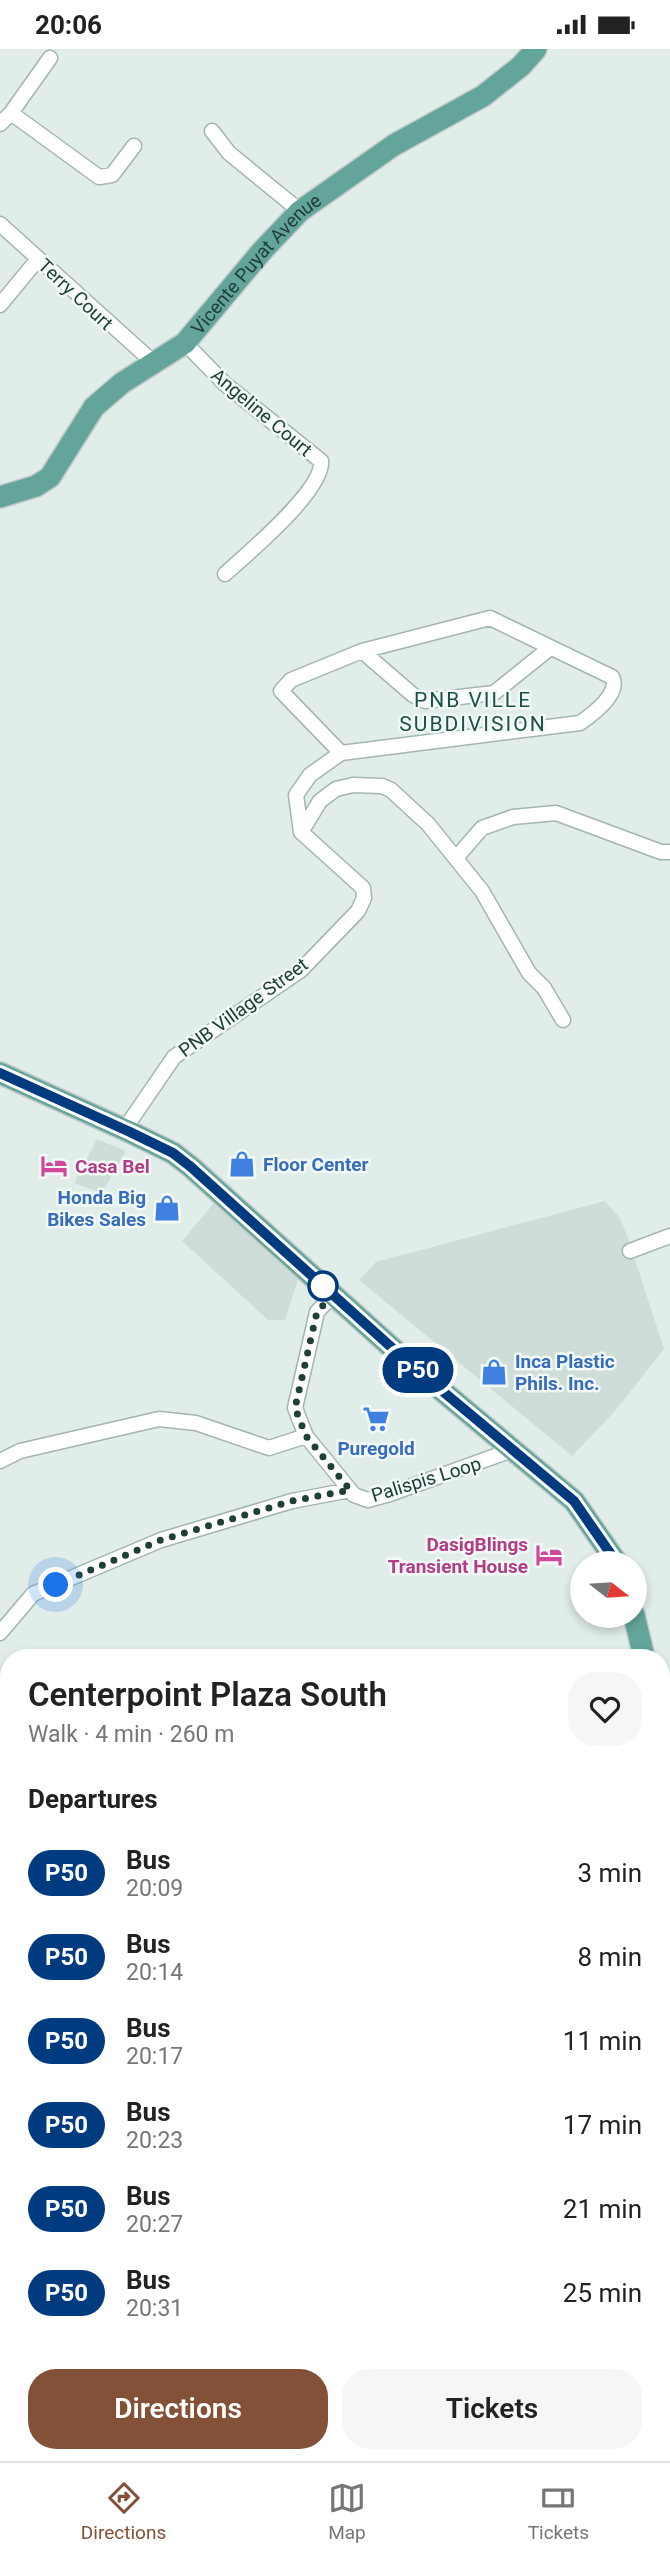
<!DOCTYPE html>
<meta charset="utf-8">
<style>
:root{--surface:#fff;--page:#f6f6f6;--text:#222;--muted:#767676;--line:#e0e0e0;--accent:#835138}
body{margin:0;font-family:Roboto,sans-serif;background:var(--page);color:var(--text);height:100vh;display:flex;flex-direction:column;font-size:26px;white-space:nowrap}
*{box-sizing:border-box;margin:0}
p{font-size:23px;color:var(--muted)}
.icon{flex:none;width:38px;height:38px;fill:none;stroke:currentColor;stroke-width:2;stroke-linecap:round;stroke-linejoin:round}
.map{position:relative;flex:1;overflow:hidden}
.sheet{position:absolute;left:0px;top:1600px;width:670px;height:814px;display:flex;flex-direction:column;background:var(--surface);border-radius:28px 28px 0 0;box-shadow:0 4px 10px #0003}
.sheet>*{flex:none}
.badge{padding:0 14px;border-radius:23px;font-size:24px;line-height:46px}
.needle{width:46px;rotate:107deg}
.fabs{position:absolute;left:570px;top:1502px;display:grid;gap:14px}
.fabs a{display:grid;place-items:center;width:77px;height:77px;border-radius:50%;background:var(--surface);box-shadow:0 4px 10px #0003;font-size:35px}
.you{position:absolute;width:35px;height:35px;margin:-18px;border:5px solid #fff;border-radius:50%;background:#1a73e8;box-shadow:0 0 0 10px #1a73e833}
.map>.badge{position:absolute;translate:-50% -50%;box-shadow:0 0 0 4px #fff}
h2{padding:0 28px;font-size:26px;line-height:63px}
.round{display:grid;place-items:center;flex:none;width:74px;height:74px;border-radius:28px;background:var(--page)}
.overview{display:flex;align-items:center;justify-content:space-between;height:119px;padding:0 28px}
h1{font-size:33px;font-weight:600;line-height:52px}
.primary-button{display:flex;gap:14px;margin-top:auto;padding:14px 28px}
.primary-button a{flex:1;height:80px;border-radius:28px;background:var(--accent);color:#fff;font-size:28px;font-weight:600;line-height:80px;text-align:center}
.primary-button a+a{background:var(--page);color:var(--text)}
ul{padding:0;list-style:none}
li{display:flex;align-items:center;gap:21px;height:84px;padding:0 28px}
li div{flex:1}
li b{display:block;font-size:26px}
li em{font-style:normal}
li .badge{min-width:77px;font-weight:700;text-align:center}
.status{display:flex;justify-content:space-between;align-items:center;height:49px;padding:0 35px;background:var(--surface);direction:ltr}
.status svg{height:19px;fill:currentColor}
.tabs{display:flex;justify-content:space-around;align-items:center;height:98px;border-top:2px solid var(--line);background:var(--surface);font-size:19px;color:var(--muted)}
.tabs a{display:grid;justify-items:center;gap:4px}
.tabs .selected{color:var(--accent)}
.map>svg:first-child{display:block}
.built{fill:#cfddd8}
.lines{fill:none;stroke-linecap:round;stroke-linejoin:round}
.minor-casing{stroke:#a3b5b1;stroke-width:17}
.primary-casing{stroke:#c1c9c8;stroke-width:24}
.minor{stroke:#fff;stroke-width:14}
.primary{stroke:#63a59a;stroke-width:21}
.line-casing{stroke:#fff;stroke-width:16}
.line{stroke:#003b80;stroke-width:10}
.walk{stroke:#203f39;stroke-width:7;stroke-dasharray:0 12.6}
.stop-dot{fill:#fff;stroke:#003b80;stroke-width:3.5}
.labels{text-anchor:middle;stroke-width:5;stroke-linejoin:round;paint-order:stroke}
.street-label{font-size:19px;fill:#203f39;stroke:#f2f9f6}
.shop-label{font-size:19px;font-weight:bold;fill:#366cbe;stroke:#f2f9f6;text-anchor:start}
.hotel-label{font-size:19px;font-weight:bold;fill:#b23c85;stroke:#f2f9f6;text-anchor:start}
.neighbourhood-label{font-size:21px;letter-spacing:2px;fill:#1b5249;stroke:#f2f9f6}
</style>
<div class="status"><b>20:06</b><svg viewBox="0 0 49 12"><path d="M0 12V9h3v3zM5 12V6h3v6zM10 12V3h3v9zM15 12V0h3v12zM26 1h20v11H26zM47 4h2v5h-2z"/></svg></div>
<div class="map">
<svg width="670" height="2412" viewBox="0 0 670 2412">
<rect width="100%" height="100%" fill="#e1ede9"/>
<!-- built -->
<path class="built" d="M97,1090L126,1102L102,1144L74,1134Z
M605,1152L619,1168L627,1186L664,1300L615,1362L572,1407L359,1231L376,1213Z
M214,1154L299,1227L285,1271H268L182,1192Z"/>
<g class="lines">
<!-- minor casing -->
<g class="minor-casing">
<path id="minor" d="M11,64L99,128L112,126L134,97
M0,75L11,64L50,9
M212,82L229,104L300,162
M0,175L154,314
M0,256L38,210
M185,294L225,335L321,412C324,441 247,505 225,525
M362,602L413,646L425,652L494,644L550,599
M301,783L320,752L336,740L353,736L382,737L391,741L428,775L482,842L529,924L544,939L563,971
M456,809L482,779L513,768L556,764L661,803H670
M124,1081L174,1008L301,921L358,862L364,849L363,839L301,783L296,746L310,726L341,704L580,674C593,665 621,644 612,628L490,569L362,602L291,631L281,642L341,704
M630,1202L670,1187
M333,1246L317,1263L295,1359L306,1387L354,1446L368,1451L390,1445L515,1400
M0,1412L20,1402L159,1370L196,1374L269,1399L306,1387
M0,1584L33,1545L161,1491L292,1452L350,1441
M0,1815L9,1803
M662,2078H670
M0,2243L9,2251
M0,2267H9
M396,2404L405,2412"/>
</g>
<!-- primary casing -->
<g class="primary-casing">
<g id="primary">
<path id="s1" d="M0,448L36,437L50,428L94,358L122,334L185,294L262,202L300,162L394,96L483,47L521,17L536,0"/>
<path d="M0,1024L130,1083L173,1104L191,1118L410,1315L574,1452L617,1514"/>
<path d="M634,1566L644,1608"/>
<path d="M662,1667L670,1694"/>
</g>
</g>
<!-- minor -->
<use href="#minor" class="minor"/>
<!-- primary -->
<use href="#primary" class="primary"/>
</g>
<g class="lines">
<!-- line casing -->
<g class="line-casing">
<path id="line" d="M0,1024L130,1083L173,1104L191,1118L410,1315L574,1452L617,1514"/>
</g>
<!-- line -->
<use href="#line" class="line"/>
<!-- walk -->
<path class="walk" d="M56,1536L161,1491L292,1452L350,1441L306,1387L295,1359L317,1263L333,1246L323,1237"/>
</g>
<!-- icons -->
<defs>
<g id="shop-bare" transform="scale(2.1)"><path d="M-5-2.5h2.3a2.7 3.5 0 0 1 5.4 0H5L5.5 6h-11ZM-1.5-2.5h3a1.5 2.3 0 0 0-3 0Z" fill="#3f7fe0" stroke="#f2f9f6" stroke-width="2.5" paint-order="stroke"/></g>
<g id="hotel-bare" transform="scale(2.1)"><path d="M-6-4.5h1.5V1H6V5H4.5V3h-9V5H-6ZM-4 0a1.8 1.8 0 1 1 3.6 0ZM.5 0V-2.5h3Q6-2.5 6 0Z" fill="#d1479c" stroke="#f2f9f6" stroke-width="2.5" paint-order="stroke"/></g>
<g id="supermarket-bare" transform="scale(2.1)"><path d="M-6-5.5h2.5l.6 2H6L4.5 2H-2.5L-4.4-4H-6ZM-1.5 3.2a1.3 1.3 0 1 0 .1 0ZM3 3.2a1.3 1.3 0 1 0 .1 0Z" fill="#3f7fe0" stroke="#f2f9f6" stroke-width="2.5" paint-order="stroke"/></g>
</defs>
<g fill-rule="evenodd">
<use href="#shop-bare" x="242" y="1115"/>
<use href="#hotel-bare" x="54" y="1117"/>
<use href="#shop-bare" x="167" y="1159"/>
<use href="#shop-bare" x="494" y="1323"/>
<use href="#supermarket-bare" x="376" y="1370"/>
<use href="#hotel-bare" x="549" y="1506"/>
</g>
<!-- markers -->
<circle class="stop-dot" cx="323" cy="1237" r="14"/>
<g class="labels">
<!-- street labels -->
<g class="street-label">
<text dy="7" stroke="none"><textPath href="#s1" startOffset="355">Vicente Puyat Avenue</textPath></text>
<text transform="translate(76 245) rotate(43)" y="7">Terry Court</text>
<text transform="translate(262 363) rotate(40)" y="7">Angeline Court</text>
<text transform="translate(243 958) rotate(-36)" y="7">PNB Village Street</text>
<text transform="translate(426 1430) rotate(-17)" y="7">Palispis Loop</text>
</g>
<!-- shop labels -->
<g class="shop-label">
<text x="263" y="1122">Floor Center</text>
<text x="146" y="1155" text-anchor="end">Honda Big<tspan x="146" dy="22">Bikes Sales</tspan></text>
<text x="515" y="1319">Inca Plastic<tspan x="515" dy="22">Phils. Inc.</tspan></text>
<text x="376" y="1406" text-anchor="middle">Puregold</text>
</g>
<!-- hotel labels -->
<g class="hotel-label">
<text x="75" y="1124">Casa Bel</text>
<text x="528" y="1502" text-anchor="end">DasigBlings<tspan x="528" dy="22">Transient House</tspan></text>
</g>
<!-- neighbourhood labels -->
<g class="neighbourhood-label">
<text x="473" y="658">PNB VILLE<tspan x="473" dy="24">SUBDIVISION</tspan></text>
</g>
</g>
</svg>
<div class="fabs">
<a><svg class="needle" viewBox="-14 -14 28 28"><path d="M0-13l5 13h-10z" fill="#e53935"/><path d="M0 13l5-13h-10z" fill="#767676"/></svg></a>
</div>
<div class="you" style="left:56px;top:1536px"></div>
<b class="badge" style="left:418px;top:1321px;background:#003b80;color:#fff">P50</b>
<section class="sheet">
<div class="overview"><div><h1>Centerpoint Plaza South</h1><p>Walk · 4 min · 260 m</p></div><a class="round"><svg class="icon" aria-label="heart" viewBox="0 0 24 24"><path d="M12 20l-8-8c-3-5 5-10 8-4 3-6 11-1 8 4z"/></svg></a></div>
<h2>Departures</h2>
<ul>
<li><span class="badge" style="background:#003b80;color:#fff">P50</span><div><b>Bus</b><p>20:09</p></div><em>3 min</em></li>
<li><span class="badge" style="background:#003b80;color:#fff">P50</span><div><b>Bus</b><p>20:14</p></div><em>8 min</em></li>
<li><span class="badge" style="background:#003b80;color:#fff">P50</span><div><b>Bus</b><p>20:17</p></div><em>11 min</em></li>
<li><span class="badge" style="background:#003b80;color:#fff">P50</span><div><b>Bus</b><p>20:23</p></div><em>17 min</em></li>
<li><span class="badge" style="background:#003b80;color:#fff">P50</span><div><b>Bus</b><p>20:27</p></div><em>21 min</em></li>
<li><span class="badge" style="background:#003b80;color:#fff">P50</span><div><b>Bus</b><p>20:31</p></div><em>25 min</em></li>
</ul>
<div class="primary-button"><a>Directions</a><a>Tickets</a></div>
</section>
</div>
<nav class="tabs">
<a class="selected"><svg class="icon" aria-label="directions" viewBox="0 0 24 24"><path d="M12 3l9 9-9 9-9-9zM9 14v-3h6M13 9l2 2-2 2"/></svg>Directions</a>
<a><svg class="icon" aria-label="map" viewBox="0 0 24 24"><path d="M3 6l6-2 6 2 6-2v14l-6 2-6-2-6 2zM9 4v14M15 6v14"/></svg>Map</a>
<a><svg class="icon" aria-label="tickets" viewBox="0 0 24 24"><path d="M3 7h18v10H3zM15 7v10"/></svg>Tickets</a>
</nav>
